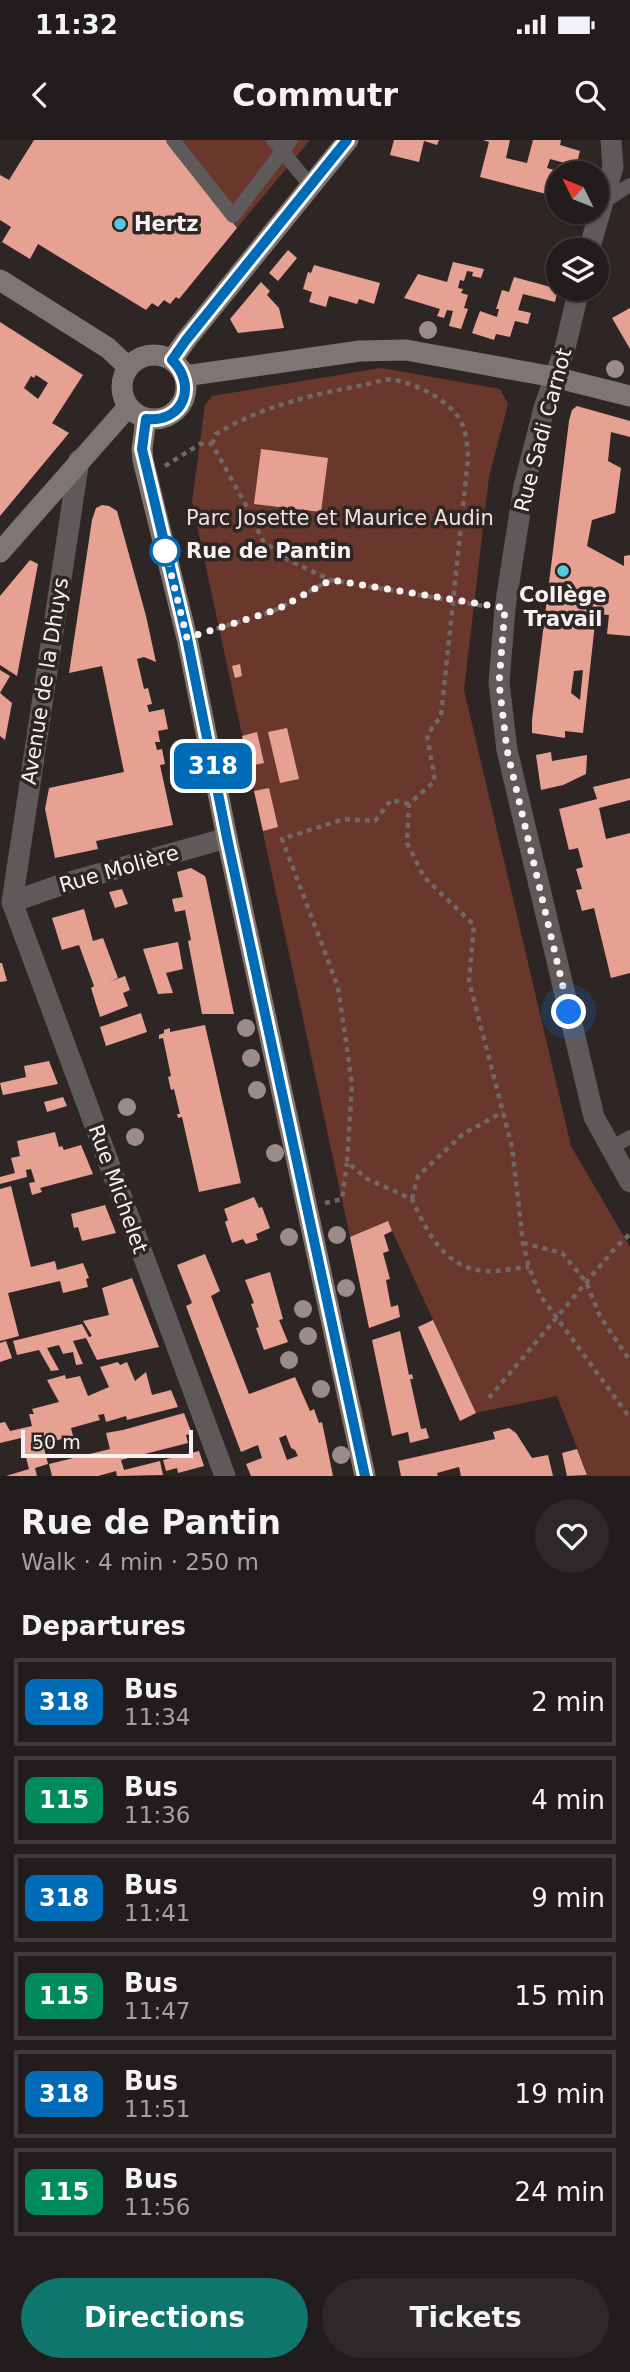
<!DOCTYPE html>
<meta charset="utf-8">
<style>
:root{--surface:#221c1c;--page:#2e2929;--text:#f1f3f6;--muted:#a2a1a3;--line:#3f3a3b;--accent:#0f766e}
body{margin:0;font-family:"DejaVu Sans",sans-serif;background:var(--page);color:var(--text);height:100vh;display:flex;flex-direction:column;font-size:26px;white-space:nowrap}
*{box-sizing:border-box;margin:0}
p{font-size:23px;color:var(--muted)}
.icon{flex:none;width:38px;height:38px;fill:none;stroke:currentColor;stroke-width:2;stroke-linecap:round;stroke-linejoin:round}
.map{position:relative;height:1336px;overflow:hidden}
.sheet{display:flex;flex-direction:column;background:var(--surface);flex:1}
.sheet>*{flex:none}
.badge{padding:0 14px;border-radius:10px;font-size:24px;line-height:46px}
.needle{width:46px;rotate:313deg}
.buttons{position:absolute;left:546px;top:21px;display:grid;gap:14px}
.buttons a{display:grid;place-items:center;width:63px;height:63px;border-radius:50%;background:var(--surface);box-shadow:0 2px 5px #0004,0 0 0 2px var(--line);font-size:35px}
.scale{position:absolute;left:21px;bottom:18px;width:172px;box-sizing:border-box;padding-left:7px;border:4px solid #f7f2f1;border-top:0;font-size:19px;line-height:24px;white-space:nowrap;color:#f7f2f1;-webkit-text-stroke:5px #2e2625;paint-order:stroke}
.you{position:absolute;width:35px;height:35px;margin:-18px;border:5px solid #fff;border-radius:50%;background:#1a73e8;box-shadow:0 0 0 10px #1a73e833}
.map>.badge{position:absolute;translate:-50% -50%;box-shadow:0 0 0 4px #fff}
h2{padding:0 21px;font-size:26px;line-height:63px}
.round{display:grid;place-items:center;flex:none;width:74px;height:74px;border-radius:37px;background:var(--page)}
.overview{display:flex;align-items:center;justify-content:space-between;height:119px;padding:0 21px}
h1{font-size:33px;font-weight:700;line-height:52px}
.action{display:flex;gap:14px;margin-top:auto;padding:14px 21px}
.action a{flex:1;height:80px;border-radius:42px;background:var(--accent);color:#fff;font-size:28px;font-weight:700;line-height:80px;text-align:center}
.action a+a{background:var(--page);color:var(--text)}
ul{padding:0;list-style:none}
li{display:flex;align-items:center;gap:21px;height:88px;margin:0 14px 10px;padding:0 7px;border:4px solid var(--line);border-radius:0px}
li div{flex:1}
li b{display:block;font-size:26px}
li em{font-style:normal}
li .badge{min-width:77px;font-weight:700;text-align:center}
.status{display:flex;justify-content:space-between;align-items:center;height:49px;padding:0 35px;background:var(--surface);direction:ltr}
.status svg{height:19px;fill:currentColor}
header{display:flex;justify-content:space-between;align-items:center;height:91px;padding:0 21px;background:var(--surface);font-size:32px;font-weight:700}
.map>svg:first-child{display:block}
.green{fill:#6a372d}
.building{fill:#e7a193;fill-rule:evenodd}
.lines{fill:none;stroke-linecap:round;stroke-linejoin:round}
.path{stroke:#6f6867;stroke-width:4.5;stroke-dasharray:5 5;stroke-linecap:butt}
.lane{stroke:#5f5a5a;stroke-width:14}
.street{stroke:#5f5a5a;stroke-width:21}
.secondary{stroke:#7d7675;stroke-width:21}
.tree{fill:#9b8c89}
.line-casing{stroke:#fff;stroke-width:16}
.line{stroke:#006cb8;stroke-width:10}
.walk{stroke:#f7f2f1;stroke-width:7;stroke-dasharray:0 12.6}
.poi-dot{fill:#55cadf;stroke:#2e2625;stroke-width:2.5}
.stop-dot{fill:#fff;stroke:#006cb8;stroke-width:3.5}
.labels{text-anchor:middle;stroke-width:7;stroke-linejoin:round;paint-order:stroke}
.poi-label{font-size:21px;font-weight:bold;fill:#f7f2f1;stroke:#2e2625;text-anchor:start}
.street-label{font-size:21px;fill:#f7f2f1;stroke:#2e2625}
.park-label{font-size:21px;fill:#f4dfdb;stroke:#2e2625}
.stop-label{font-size:21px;font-weight:bold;fill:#f7f2f1;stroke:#2e2625;text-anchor:start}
</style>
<div class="status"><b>11:32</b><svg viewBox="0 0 49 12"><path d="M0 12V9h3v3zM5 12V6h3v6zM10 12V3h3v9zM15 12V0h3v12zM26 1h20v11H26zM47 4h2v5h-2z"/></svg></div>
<header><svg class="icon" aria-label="back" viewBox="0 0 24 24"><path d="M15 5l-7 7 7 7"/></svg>Commutr<svg class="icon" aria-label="search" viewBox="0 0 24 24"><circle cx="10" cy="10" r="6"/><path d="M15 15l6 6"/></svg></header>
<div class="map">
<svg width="630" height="1336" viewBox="0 0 630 1336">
<rect width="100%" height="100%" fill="#2e2625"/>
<!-- green -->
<path class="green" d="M168,0H310L237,88Z
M381,228L500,249L508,264L489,337L464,550L571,1006L630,1107V1336H588L557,1256L476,1273L388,1082L350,1097L192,362L205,265L212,256Z"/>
<!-- building -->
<path class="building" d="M34,0H168L237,88L179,159L176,157L170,164L164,160L158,167L152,163L146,170L38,104L30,119L2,102L11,87L0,80V35L9,40Z
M394,0H439L437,5L424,1L419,22L390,15Z
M483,0H510L506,18L527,23L533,0H561L560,5L580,11L576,26L550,19L547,28L558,31V57L480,37L489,2Z
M288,110L297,118L278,141L269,133Z
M453,122L484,129L481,138L472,136L473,132L467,131L464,141L460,140L458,148L463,149L461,153L468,155L464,168L468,169L461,189L449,186L453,171L447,170L444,178L437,176L440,169L404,158L418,134L447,142Z
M314,125L380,143L374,164L359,159L357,164L329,156L326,167L309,162L312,152L303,149L308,132L311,133Z
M514,137L558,149L555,162L523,154L518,170L531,173L528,184L515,181L510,197L496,194L494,200L472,193L480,171L497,177L499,169H496L502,150L509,152Z
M261,142L270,151L267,155L279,168L284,188L238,193L230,179Z
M630,168V209L612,178Z
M0,182L83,235L52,283L69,293L0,376ZM36,235L48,243L38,259L24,248L31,236L34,238Z
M577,266L630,281V297L611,292L608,321L621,328L615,373L592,380L587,406L624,426V416L630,415V496L607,494L609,475L596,474L583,593L565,591V598L532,593V580L569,281L572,270ZM583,530L580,560L571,553L574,531Z
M261,309L328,318L321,372L254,364Z
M102,365L109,366L117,371L146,476L156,522L144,517L137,519L144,549L148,548L152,564L147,565L149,572L164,569L168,589L158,591L160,602H155L157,610L162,609L165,624L160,625L173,685L96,701L98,709L55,718L45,669L49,648L124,632L102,526L69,533L92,380L96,368Z
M30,420L38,424L17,536L0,525V456Z
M240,524L242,536L235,538L232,526Z
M0,530L10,536L0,553L12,563L5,600L0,596Z
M287,588L299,639L280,643L268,592Z
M257,592L264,623L249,626L242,596Z
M551,612L552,621L587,615L586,634L563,645L541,650L536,615Z
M630,638V660L599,668L606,699L630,693V833L611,838L594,768L582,771L576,750L582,749L576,729L583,727L578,708L569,710L559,669L597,659L593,647Z
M269,648L278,687L263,691L254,651Z
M191,728L205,736L206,739L234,874H202L188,801L191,800L185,770L175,772L172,759L183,757L177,732Z
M122,749L128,764L115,768L109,752Z
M84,769L93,801L103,798L118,838L109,842L125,836L130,850L123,853L128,866L100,877L91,848L94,846L79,805L62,810L52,778Z
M178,802L183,829L166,833L173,853L158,854L143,809Z
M0,823H2L7,841L0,842Z
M141,873L147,892L106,906L100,887Z
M205,885L241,1043L199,1052L182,977L178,978L177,974H180L174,949L171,950L168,937L171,936L163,898L159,899V895L164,893V890L170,888V892Z
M49,921L58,944L3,955L0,943L26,937L24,926Z
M63,957L67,966L47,972L44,962Z
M55,992L59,1007L62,1006L64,1010L81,1005L93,1034L40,1048L42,1052L32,1055L29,1043L35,1042L31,1029L26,1030L27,1037L0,1044V1037L15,1033L11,1018L20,1016L17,1001Z
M11,1046L31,1127L55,1121L57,1130L83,1123L89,1138L86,1139L88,1147L63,1153L60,1141L8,1153L19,1196L0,1201V1049Z
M254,1057L259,1068L262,1067L270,1088L256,1094L258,1100L246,1104L243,1099L232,1103L225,1082L228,1080L224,1069Z
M105,1065L116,1093L82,1101L78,1087L74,1088L71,1074Z
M388,1081L392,1091L384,1095L389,1111L383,1113L390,1139L386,1140L391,1167L398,1165L400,1177L369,1188L350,1097Z
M205,1114L220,1151L211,1156L249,1254L295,1237L310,1271L314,1269L319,1283L322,1282L333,1336H251L246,1324L262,1318L258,1305L241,1312L186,1166L192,1163L177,1125ZM286,1295L291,1308L295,1310L298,1316L287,1320L279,1298Z
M270,1132L283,1179L279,1180L288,1202L264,1210L256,1188L259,1187L251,1164L254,1163L245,1140Z
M132,1138L159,1207L97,1220L86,1198L73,1201L83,1224L76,1225L73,1212L63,1214L59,1205L47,1208L59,1230L51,1231L39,1210L17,1215L13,1201L82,1184L89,1197L92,1196L83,1181L109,1175L102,1148Z
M433,1180L476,1273L460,1281L418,1187Z
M400,1191L409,1235L412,1234L413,1239H410L421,1289L426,1288L429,1298L410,1303L408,1292L392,1296L372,1200Z
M6,1201L12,1218L0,1222V1203Z
M118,1222L120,1225L127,1222L135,1241L146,1232L152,1255L171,1250L178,1267L127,1280L126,1276L106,1282L104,1274L98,1275L100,1280L71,1288L73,1296L43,1304L48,1324L35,1328L37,1336H6L29,1329L21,1298L0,1303V1283L5,1282L10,1291L32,1286L29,1274H34L32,1269L59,1262L47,1240L65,1235L66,1239L80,1236L88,1256L109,1247L100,1227Z
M184,1273L192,1294L186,1295L188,1303L121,1320L124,1330L160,1321L163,1335L117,1336L116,1331L98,1336H52L49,1324L110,1309L106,1293L123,1290Z
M509,1288L516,1293L532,1318L548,1315L553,1336H461L459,1327L437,1333L438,1336H401L398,1321L495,1299L493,1292Z
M577,1309L587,1335L567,1336L562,1313Z
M199,1311L204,1326L178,1333L177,1328L166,1331L163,1320Z"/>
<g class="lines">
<!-- path -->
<path class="path" d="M212,304L216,294C260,267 313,254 364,245C373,243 386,238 395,240C417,244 446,259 459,278C467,290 467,306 468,319L441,576L427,595L435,641L409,664L407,703L424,737L474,785L469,841L512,1007L523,1103L529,1127L540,1155L630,1278
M165,326L200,304H212L247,367L263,401L288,420L331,440L484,466
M207,492L276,470L330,440
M409,664L391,660L375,681L344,679L282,699L338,847L352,944L347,1022L367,1039L412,1059C427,1092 444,1128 485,1131C499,1132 515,1128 529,1127
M412,1059L418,1036L463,994L503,972
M325,1063L342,1059L347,1023
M523,1103L562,1113L586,1142L600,1176L630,1221
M489,1258L616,1107L630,1094"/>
<!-- lane -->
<path class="lane" d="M173,0L233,76L291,0
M273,0L310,45
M602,63L630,45
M611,1008L630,997"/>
<!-- street -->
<path class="street" d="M589,110L613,27L611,0
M579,149L565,208L544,268L524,346L505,468L499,543L507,610L594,977L630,1042
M79,320L12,762L225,1336
M12,762L66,743L227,698"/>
<!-- secondary -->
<path class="secondary" d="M0,140L108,208L128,227
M122 247a32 32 0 1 1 64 0a32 32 0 1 1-64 0Z
M172,220L186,200L348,0
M184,236L360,211L406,210L554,237L630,256
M146,279L142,309L143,320L187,498L227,698L365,1336
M0,412L128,267"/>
</g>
<!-- trees -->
<g class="tree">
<circle cx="428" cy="190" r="9"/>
<circle cx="615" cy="229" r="9"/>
<circle cx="246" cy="888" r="9"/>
<circle cx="251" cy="918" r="9"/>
<circle cx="257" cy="950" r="9"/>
<circle cx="127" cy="967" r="9"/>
<circle cx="135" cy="997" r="9"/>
<circle cx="275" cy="1013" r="9"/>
<circle cx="337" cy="1095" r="9"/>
<circle cx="289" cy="1097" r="9"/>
<circle cx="346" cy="1148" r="9"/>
<circle cx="303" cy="1169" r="9"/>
<circle cx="308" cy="1196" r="9"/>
<circle cx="289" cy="1220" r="9"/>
<circle cx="321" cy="1249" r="9"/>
<circle cx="341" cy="1315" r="9"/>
</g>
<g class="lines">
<!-- line casing -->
<g class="line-casing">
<path id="line" d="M347,0L186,200L172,220C198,246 183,283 146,279L142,309L187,498L227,698L365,1336"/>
</g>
<!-- line -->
<use href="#line" class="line"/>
<!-- walk -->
<path class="walk" d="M165,411L164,405L187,498L276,470L331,440L505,468L499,543L507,610L569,872"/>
</g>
<!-- markers -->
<g class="poi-dot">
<circle cx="120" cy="84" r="7"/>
<circle cx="563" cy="431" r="7"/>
</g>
<circle class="stop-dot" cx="165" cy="411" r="14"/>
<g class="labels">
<!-- poi labels -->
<g class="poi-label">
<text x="134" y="91">Hertz</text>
<text x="563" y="462" text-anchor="middle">Collège<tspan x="563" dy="24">Travail</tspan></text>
</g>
<!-- street labels -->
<g class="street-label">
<text transform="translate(543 290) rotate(-75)" y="7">Rue Sadi Carnot</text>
<text transform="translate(45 541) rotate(-81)" y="7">Avenue de la Dhuys</text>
<text transform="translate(119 729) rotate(-16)" y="7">Rue Molière</text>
<text transform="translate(118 1049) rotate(70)" y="7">Rue Michelet</text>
</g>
<!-- park labels -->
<g class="park-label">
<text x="340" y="385">Parc Josette et Maurice Audin</text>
</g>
<!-- stop labels -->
<g class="stop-label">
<text x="186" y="418">Rue de Pantin</text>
</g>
</g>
</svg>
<div class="buttons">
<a><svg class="needle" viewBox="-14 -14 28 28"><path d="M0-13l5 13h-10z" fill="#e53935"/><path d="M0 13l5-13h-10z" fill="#a2a1a3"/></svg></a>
<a><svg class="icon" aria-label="layers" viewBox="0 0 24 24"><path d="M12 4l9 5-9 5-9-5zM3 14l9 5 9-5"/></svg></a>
</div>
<div class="scale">50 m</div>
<div class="you" style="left:569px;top:872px"></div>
<b class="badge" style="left:213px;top:626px;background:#006cb8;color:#fff">318</b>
</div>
<section class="sheet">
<div class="overview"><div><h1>Rue de Pantin</h1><p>Walk · 4 min · 250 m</p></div><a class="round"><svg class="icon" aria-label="heart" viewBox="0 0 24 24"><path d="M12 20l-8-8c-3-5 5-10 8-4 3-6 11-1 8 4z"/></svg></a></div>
<h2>Departures</h2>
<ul>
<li><span class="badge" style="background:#006cb8;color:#fff">318</span><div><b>Bus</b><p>11:34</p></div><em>2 min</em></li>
<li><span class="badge" style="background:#008b5a;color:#fff">115</span><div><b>Bus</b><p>11:36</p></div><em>4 min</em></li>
<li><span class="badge" style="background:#006cb8;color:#fff">318</span><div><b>Bus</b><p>11:41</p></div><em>9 min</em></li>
<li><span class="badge" style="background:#008b5a;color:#fff">115</span><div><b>Bus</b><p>11:47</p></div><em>15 min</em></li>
<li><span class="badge" style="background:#006cb8;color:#fff">318</span><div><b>Bus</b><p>11:51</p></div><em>19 min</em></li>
<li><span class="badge" style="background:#008b5a;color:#fff">115</span><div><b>Bus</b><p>11:56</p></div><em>24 min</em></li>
</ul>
<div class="action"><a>Directions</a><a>Tickets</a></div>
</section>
